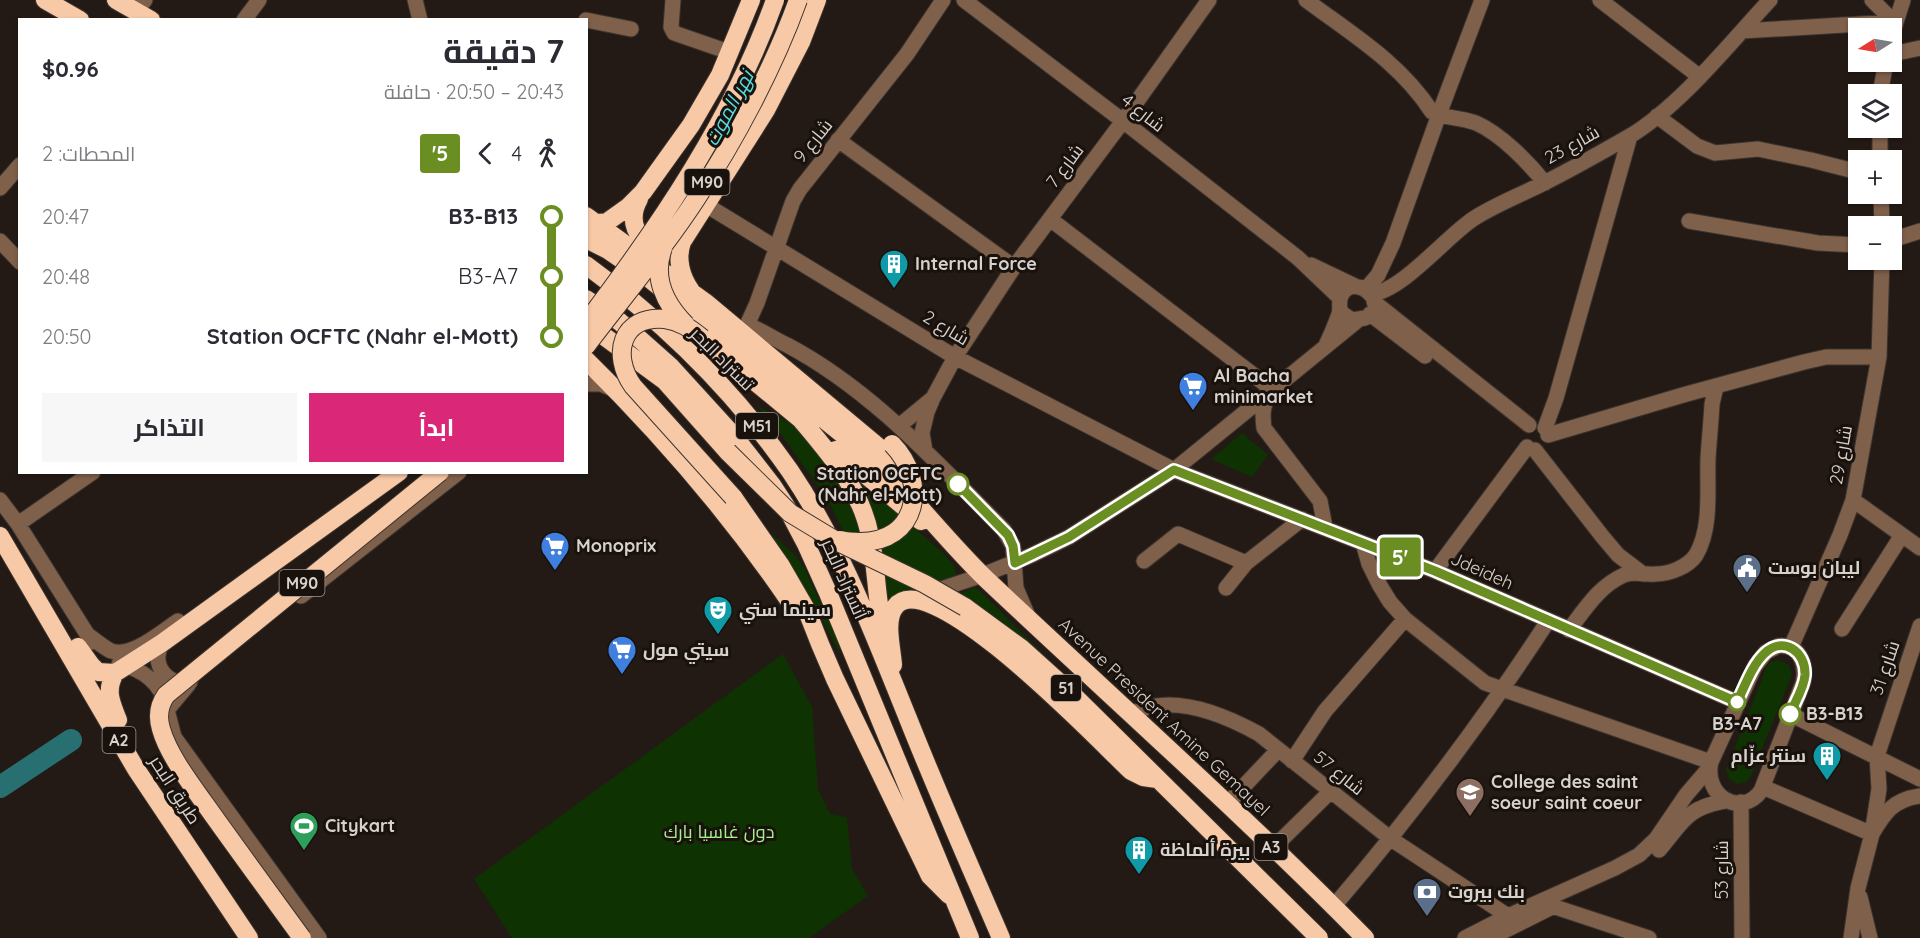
<!DOCTYPE html>
<html lang="ar">
<meta charset="utf-8">
<style>
:root{--surface:#fff;--page:#f7f7f7;--text:#2b2b33;--muted:#7c7c81;--accent:#db2777}
body{margin:0;font-family:Quicksand,Cairo,sans-serif;background:var(--page);color:var(--text);direction:rtl;height:100vh;display:flex;flex-direction:column;font-size:22px;white-space:nowrap}
*{box-sizing:border-box;margin:0}
p{font-size:20px;color:var(--muted)}
.icon{flex:none;width:33px;height:33px;fill:none;stroke:currentColor;stroke-width:2;stroke-linecap:round;stroke-linejoin:round}
.map{position:relative;flex:1;overflow:hidden;direction:ltr}
.sheet{position:absolute;left:18px;top:18px;width:570px;height:456px;display:flex;flex-direction:column;background:var(--surface);border-radius:0px;box-shadow:0 2px 4px #0004;direction:rtl}
.sheet>*{flex:none}
.badge{padding:0 12px;border-radius:4px;font-size:21px;line-height:39px}
.needle{width:39px;rotate:259deg}
.fabs{position:absolute;left:1848px;top:18px;display:grid;gap:12px}
.fabs a{display:grid;place-items:center;width:54px;height:54px;border-radius:0px;background:var(--surface);box-shadow:0 2px 4px #0004;font-size:30px}
.map>.badge{position:absolute;translate:-50% -50%;box-shadow:0 0 0 3px #fff}
.legs{display:flex;align-items:center;gap:9px;height:66px;padding:0 24px;font-size:20px}
.legs p{margin-inline-start:auto}
.headline{display:flex;align-items:center;justify-content:space-between;height:102px;padding:0 24px}
h1{font-size:33px;font-weight:700;line-height:45px}
.cta{display:flex;gap:12px;margin-top:auto;padding:12px 24px}
.cta a{flex:1;height:69px;border-radius:0px;background:var(--accent);color:#fff;font-size:24px;font-weight:700;line-height:69px;text-align:center}
.cta a+a{background:var(--page);color:var(--text)}
ul{padding:0 24px;list-style:none}
li{display:flex;align-items:center;gap:21px;height:60px;font-size:22px}
li i{display:grid;place-items:center;width:9px;height:100%;margin:0 8px;background:currentColor}
li i::after{content:'';width:15px;height:15px;margin:-8px;border:4px solid;border-radius:50%;background:var(--surface)}
li p{margin-inline-start:auto}
li:first-child i{background:linear-gradient(#0000 50%,currentColor 0)}
li:last-child i{background:linear-gradient(currentColor 50%,#0000 0)}
.map>svg:first-child{display:block}
.green{fill:#0f3202}
.lines{fill:none;stroke-linecap:round;stroke-linejoin:round}
.river{stroke:#276f71;stroke-width:22}
.minor-casing{stroke:#3c342f;stroke-width:17}
.highway-casing{stroke:#3c342f;stroke-width:20}
.minor{stroke:#7f604a;stroke-width:15}
.highway{stroke:#f8c9a7;stroke-width:18}
.highway-bridge-casing{stroke:#3c342f;stroke-width:20;stroke-linecap:butt}
.highway-bridge{stroke:#f8c9a7;stroke-width:18}
.line-1-casing{stroke:#fff;stroke-width:14}
.line-1{stroke:#6b8e23;stroke-width:9}
.stop-1-dot{fill:#fff;stroke:#6b8e23;stroke-width:3}
.labels{text-anchor:middle;stroke-width:6;stroke-linejoin:round;paint-order:stroke}
.shield{fill:#19110c;stroke:#9e9793;stroke-width:1.5}
.shield-label{font-size:16px;font-weight:bold;fill:#d7d1cd}
.street-label{font-size:18px;fill:#d7d1cd;stroke:#19110c}
.poi-label{font-size:18px;font-weight:bold;fill:#d7d1cd;stroke:#19110c;text-anchor:start}
.stop-label{font-size:18px;font-weight:bold;fill:#d7d1cd;stroke:#19110c;text-anchor:end}
.park-label{font-size:18px;fill:#a6f08f;stroke:#19110c}
.water-label{font-size:20px;font-style:italic;fill:#53dde1;stroke:#19110c}
</style>
<div class="map">
<svg width="1920" height="938" viewBox="0 0 1920 938">
<rect width="100%" height="100%" fill="#231a15"/>
<!-- green -->
<path class="green" d="M756,405L795,426L832,465L865,537L846,536L826,497L780,433Z
M1242,433L1268,455L1252,477L1211,459Z
M848,470L943,553L955,567L956,576L895,599L887,608Z
M771,533L794,554L805,569L839,643L840,654L814,605Z
M976,587L1062,673L1036,651L955,596Z
M783,654L812,707L818,789L830,814L847,817L852,869L868,896L809,938H512L474,879Z
M1778,660L1789,665L1792,675L1750,778L1746,782L1737,784L1729,779L1726,770L1767,666L1771,662Z"/>
<g class="lines">
<!-- river -->
<path class="river" d="M0,787L71,740"/>
<!-- minor casing -->
<g class="minor-casing">
<path id="minor" d="M415,0L420,20
M673,0L671,27L674,33L729,52
M964,0L1123,121L1298,258L1340,298
M1306,0C1353,35 1399,62 1432,112
M1600,0L1700,77
M1872,0L1894,22
M136,11L145,0
M244,20L259,0
M586,20L631,29
M1742,31L1894,22
M1892,35L1903,0
M1892,54L1920,48
M1880,94L1886,62
M1441,109L1482,0
M1443,116C1454,118 1465,119 1476,123C1501,134 1528,162 1545,183
M1657,116L1697,146L1715,153L1758,149L1811,160L1858,172
M1880,128V160
M838,140L1014,267
M0,188L20,165
M1881,194L1882,226
M706,205L955,357L1174,470L1435,571L1737,702
M1050,219L1273,390
M1689,221L1818,243L1858,245
M1892,240L1920,231
M0,241L20,262
M1311,265L1355,286
M1366,289L1378,275L1393,243L1437,120
M1371,294C1401,292 1446,237 1473,219C1496,204 1521,195 1546,182C1574,168 1602,152 1630,136C1681,105 1729,44 1770,0
M1374,302L1529,425
M1340,310L1343,314L1352,320L1365,318
M1370,314L1425,356
M747,325L757,303L793,201L800,189L907,54L943,0
M750,326C763,331 774,339 787,345C872,390 937,463 1004,530L1013,546L1016,588L1027,614
M1326,345C1331,335 1335,325 1339,314C1341,308 1338,302 1341,296C1347,282 1363,285 1371,295
M586,384H601L615,390
M1269,394C1263,406 1262,414 1264,428L1320,501L1325,527
M899,426L933,398
M1545,428L1556,398L1630,136
M1548,435L1683,395L1804,362L1826,357H1879
M1535,450L1602,536L1618,555L1643,574
M925,451L922,433L927,412L933,398L955,357L1014,267L1123,121L1209,0
M0,500L18,524L92,642
M1853,500L1920,548
M18,524L93,472
M1363,543L1369,564L1379,584L1390,602L1405,619L1485,683L1711,762
M1144,561L1178,534L1246,563
M1435,571L1527,447
M1226,588L1246,563L1302,519
M929,593L983,575L1032,555L1069,537L1174,470L1357,321
M301,596L459,472
M1842,629L1902,535
M1569,630C1585,609 1599,586 1624,575C1634,571 1645,575 1656,574C1669,574 1688,567 1696,555C1712,528 1707,489 1708,459C1709,441 1711,423 1712,404L1716,387
M88,635C95,640 103,647 111,651C132,658 161,632 178,621
M162,643C150,665 167,686 190,682
M1778,646C1800,644 1807,664 1803,683L1761,791C1740,819 1703,795 1711,762L1755,666L1766,652Z
M1791,647L1840,535L1853,500L1879,357L1882,260
M119,664C142,669 162,683 166,707
M188,685L167,710L174,737L319,938
M1131,714C1171,692 1223,714 1259,734L1391,839L1508,916
M1790,714L1920,779
M1292,761L1325,711L1405,619
M1763,787L1872,834C1885,812 1893,800 1920,796
M1741,802L1742,938
M1227,804L1278,750
M1273,848L1330,792
M1659,850C1683,822 1686,808 1725,801
M1860,897L1870,938
M1334,906C1411,816 1483,721 1548,621
M1552,906L1649,938
M1465,938L1508,916L1615,868L1639,855L1656,839L1686,795L1710,767
M1490,938L1554,906
M1851,938L1858,888L1872,834L1879,789L1877,756L1920,626"/>
</g>
<!-- highway casing -->
<g class="highway-casing">
<path id="highway" d="M45,0L80,20
M116,0L151,20
M639,199C628,219 634,243 661,243
M586,216L705,302L888,455L907,477
M591,224L607,222L628,207L643,192L691,125L720,75L751,0
M586,239L608,250L646,276L877,462C915,499 947,541 985,578C1112,698 1243,814 1365,938
M586,265C664,322 735,392 790,471C842,548 874,635 909,721C938,794 970,866 1001,938
M691,291C681,277 676,259 682,242L766,110L801,42L817,0
M586,299L620,322L643,342L671,367L733,435L772,485L787,508L806,544L828,593L970,938
M586,323L665,381L728,452
M702,338L804,422
M586,360C662,435 728,511 788,599
M797,415C828,452 861,488 870,536C877,568 876,601 884,632
M836,450L921,521
M733,497L781,566L807,611L820,644L835,679L930,876L949,895
M0,536L136,769L249,938
M965,607L1021,648L1071,693L1319,938
M78,647L91,665L98,672L115,673L162,643L399,472
M893,665C892,649 884,620 895,607C929,561 1103,745 1131,771L1143,777L1157,779
M115,673C105,691 111,702 118,720"/>
</g>
<!-- minor -->
<use href="#minor" class="minor"/>
<!-- highway -->
<use href="#highway" class="highway"/>
<!-- highway-bridge casing -->
<g class="highway-bridge-casing">
<path id="highway-bridge" d="M663,248C652,277 665,304 686,325
M586,323C661,224 733,118 775,0
M702,338C691,329 680,321 665,319C621,315 611,355 633,386L733,497
M586,346C623,297 663,250 696,199C735,140 774,67 798,0
M728,452L790,513L838,542L925,584L965,607
M840,540C847,542 852,542 859,542C918,543 929,482 892,444
M302,938C270,894 237,849 205,804C190,783 168,754 161,729C157,716 159,705 166,695L440,472"/>
</g>
<!-- highway-bridge -->
<use href="#highway-bridge" class="highway-bridge"/>
</g>
<g class="lines">
<!-- line-1 casing -->
<g class="line-1-casing">
<path id="line-1" d="M958,484L1008,535L1013,546L1015,563L1069,537L1174,470L1435,571L1737,702C1745,686 1752,665 1765,653C1783,636 1806,651 1805,675C1804,688 1795,702 1790,714"/>
</g>
<!-- line-1 -->
<use href="#line-1" class="line-1"/>
</g>
<!-- icons -->
<defs>
<g id="building-pin" transform="scale(1.5)"><path d="M0 17L-7.5 6A9.5 9.5 0 1 1 7.5 6Z" fill="#0f9aa8" stroke="#19110c"/><path d="M-4-6H4V6H1V3H-1V6H-4ZM-2.5-4.3h1.7v1.8h-1.7ZM.8-4.3h1.7v1.8H.8ZM-2.5-1h1.7V.8h-1.7ZM.8-1h1.7V.8H.8Z" fill="#fff"/></g>
<g id="supermarket-pin" transform="scale(1.5)"><path d="M0 17L-7.5 6A9.5 9.5 0 1 1 7.5 6Z" fill="#3f7fe0" stroke="#19110c"/><path d="M-6-5.5h2.5l.6 2H6L4.5 2H-2.5L-4.4-4H-6ZM-1.5 3.2a1.3 1.3 0 1 0 .1 0ZM3 3.2a1.3 1.3 0 1 0 .1 0Z" fill="#fff"/></g>
<g id="civic-pin" transform="scale(1.5)"><path d="M0 17L-7.5 6A9.5 9.5 0 1 1 7.5 6Z" fill="#5c6f8a" stroke="#19110c"/><path d="M-.6-6.5H3V-4.5H.6V-3L4-1V1h2V6H-6V1h2V-1L-.6-3ZM-1.2 2.5V6h2.4V2.5Z" fill="#fff"/></g>
<g id="theatre-pin" transform="scale(1.5)"><path d="M0 17L-7.5 6A9.5 9.5 0 1 1 7.5 6Z" fill="#0f9aa8" stroke="#19110c"/><path d="M-5-5.5Q0-4 5-5.5V0Q5 5 0 6Q-5 5-5 0ZM-3.3-2.5H-1v1.5H-3.3ZM1-2.5H3.3v1.5H1ZM-2.8 1Q0 5.5 2.8 1Z" fill="#fff"/></g>
<g id="school-pin" transform="scale(1.5)"><path d="M0 17L-7.5 6A9.5 9.5 0 1 1 7.5 6Z" fill="#8d6e63" stroke="#19110c"/><path d="M0-5L7-2L0 1L-7-2ZM-4 1L0 2.5L4 1V4Q0 6-4 4Z" fill="#fff"/></g>
<g id="stadium-pin" transform="scale(1.5)"><path d="M0 17L-7.5 6A9.5 9.5 0 1 1 7.5 6Z" fill="#2e9e5b" stroke="#19110c"/><path d="M0-5a6.5 5 0 1 0 0 10a6.5 5 0 1 0 0-10ZM-3.5-1.8h7v3.6h-7Z" fill="#fff"/></g>
<g id="bank-pin" transform="scale(1.5)"><path d="M0 17L-7.5 6A9.5 9.5 0 1 1 7.5 6Z" fill="#5c6f8a" stroke="#19110c"/><path d="M-6-4H6V4H-6ZM0-2.3a2.3 2.3 0 1 0 0 4.6a2.3 2.3 0 1 0 0-4.6Z" fill="#fff"/></g>
</defs>
<g fill-rule="evenodd">
<use href="#building-pin" x="894" y="264"/>
<use href="#supermarket-pin" x="1193" y="386"/>
<use href="#supermarket-pin" x="555" y="546"/>
<use href="#civic-pin" x="1747" y="568"/>
<use href="#theatre-pin" x="718" y="610"/>
<use href="#supermarket-pin" x="622" y="650"/>
<use href="#building-pin" x="1827" y="756"/>
<use href="#school-pin" x="1470" y="792"/>
<use href="#stadium-pin" x="304" y="826"/>
<use href="#building-pin" x="1139" y="850"/>
<use href="#bank-pin" x="1427" y="892"/>
</g>
<!-- markers -->
<g class="stop-1-dot">
<circle cx="958" cy="484" r="10"/>
<circle cx="1737" cy="702" r="8"/>
<circle cx="1790" cy="714" r="10"/>
</g>
<g class="labels">
<!-- shield labels -->
<g class="shield">
<rect x="684.5" y="169" width="45" height="26" rx="4.5"/>
<rect x="736" y="413" width="42" height="26" rx="4.5"/>
<rect x="279.5" y="570" width="45" height="26" rx="4.5"/>
<rect x="1051" y="675" width="30" height="26" rx="4.5"/>
<rect x="102.5" y="727" width="33" height="26" rx="4.5"/>
<rect x="1254.5" y="834" width="33" height="26" rx="4.5"/>
</g>
<g class="shield-label">
<text x="707" y="188">M90</text>
<text x="757" y="432">M51</text>
<text x="302" y="589">M90</text>
<text x="1066" y="694">51</text>
<text x="119" y="746">A2</text>
<text x="1271" y="853">A3</text>
</g>
<!-- street labels -->
<g class="street-label">
<text transform="translate(1143 113) rotate(38)" y="6">شارع 4</text>
<text transform="translate(813 141) rotate(-51)" y="6">شارع 9</text>
<text transform="translate(1572 145) rotate(-29)" y="6">شارع 23</text>
<text transform="translate(1065 166) rotate(-53)" y="6">شارع 7</text>
<text transform="translate(946 328) rotate(31)" y="6">شارع 2</text>
<text transform="translate(722 359) rotate(45)" y="6">تستراد البحر</text>
<text transform="translate(1841 455) rotate(-80)" y="6">شارع 29</text>
<text transform="translate(1482 571) rotate(24)" y="6">Jdeideh</text>
<text transform="translate(844 579) rotate(66)" y="6">أتستراد البحر</text>
<text transform="translate(1885 668) rotate(-71)" y="6">شارع 31</text>
<text transform="translate(1164 717) rotate(43)" y="6">Avenue President Amine Gemayel</text>
<text transform="translate(1339 773) rotate(39)" y="6">شارع 57</text>
<text transform="translate(175 790) rotate(57)" y="6">طريق البحر</text>
<text transform="translate(1722 870) rotate(-90)" y="6">شارع 53</text>
</g>
<!-- poi labels -->
<g class="poi-label">
<text x="915" y="270">Internal Force</text>
<text x="1214" y="382">Al Bacha<tspan x="1214" dy="21">minimarket</tspan></text>
<text x="576" y="552">Monoprix</text>
<text x="1768" y="574">ليبان بوست</text>
<text x="739" y="616">سينما ستي</text>
<text x="643" y="656">سيتي مول</text>
<text x="1806" y="762" text-anchor="end">سنتر عزّام</text>
<text x="1491" y="788">College des saint<tspan x="1491" dy="21">soeur saint coeur</tspan></text>
<text x="325" y="832">Citykart</text>
<text x="1160" y="856">بيرة ألماظة</text>
<text x="1448" y="898">بنك بيروت</text>
</g>
<!-- stop labels -->
<g class="stop-label">
<text x="942" y="480">Station OCFTC<tspan x="942" dy="21">(Nahr el-Mott)</tspan></text>
<text x="1806" y="720" text-anchor="start">B3-B13</text>
<text x="1737" y="730" text-anchor="middle">B3-A7</text>
</g>
<!-- park labels -->
<g class="park-label">
<text x="719" y="838">دون غاسيا بارك</text>
</g>
<!-- water labels -->
<g class="water-label">
<text transform="translate(729 108) rotate(-62)" y="7">نهر الموت</text>
</g>
</g>
</svg>
<div class="fabs">
<a><svg class="needle" viewBox="-14 -14 28 28"><path d="M0-13l5 13h-10z" fill="#e53935"/><path d="M0 13l5-13h-10z" fill="#7c7c81"/></svg></a>
<a><svg class="icon" aria-label="layers" viewBox="0 0 24 24"><path d="M12 4l9 5-9 5-9-5zM3 14l9 5 9-5"/></svg></a>
<a>+</a>
<a>−</a>
</div>
<b class="badge" style="left:1400px;top:557px;background:#6b8e23;color:#fff">5'</b>
<section class="sheet">
<div class="headline"><div><h1>7 دقيقة</h1><p>20:43 – 20:50 · حافلة</p></div><b>$0.96</b></div>
<div class="legs"><svg class="icon" aria-label="walk" viewBox="0 0 24 24"><circle cx="13" cy="4" r="2"/><path d="M13 8l-2 6 4 7M11 14l-3 7M7 12l3-4h3l4 4"/></svg>4<svg class="icon" aria-label="back" viewBox="0 0 24 24"><path d="M15 5l-7 7 7 7"/></svg><b class="badge" style="background:#6b8e23;color:#fff">5'</b><p>المحطات: 2</p></div>
<ul>
<li><i style="color:#6b8e23"></i><b>B3-B13</b><p>20:47</p></li>
<li><i style="color:#6b8e23"></i><span>B3-A7</span><p>20:48</p></li>
<li><i style="color:#6b8e23"></i><b>Station OCFTC (Nahr el-Mott)</b><p>20:50</p></li>
</ul>
<div class="cta"><a>ابدأ</a><a>التذاكر</a></div>
</section>
</div>
